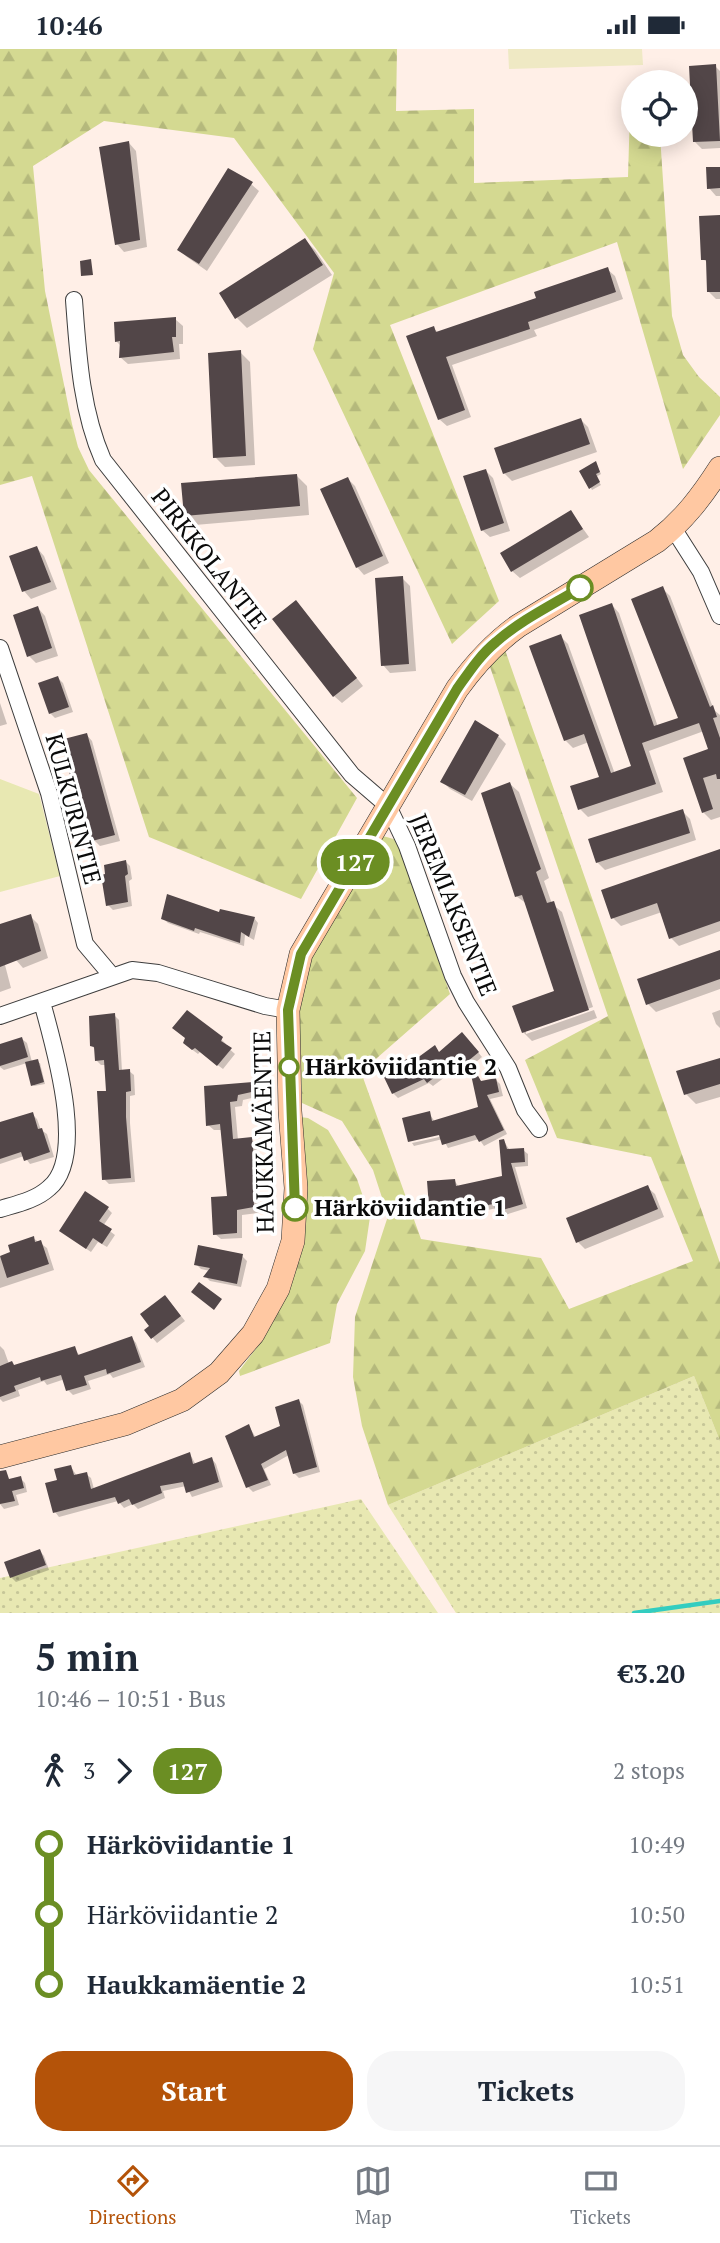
<!DOCTYPE html>
<meta charset="utf-8">
<style>
:root{--surface:#fff;--page:#f6f6f7;--text:#1f2937;--muted:#747a83;--line:#e0e1e3;--accent:#b45309}
body{margin:0;font-family:"PT Serif",serif;background:var(--page);color:var(--text);height:100vh;display:flex;flex-direction:column;font-size:26px;white-space:nowrap}
*{box-sizing:border-box;margin:0}
p{font-size:23px;color:var(--muted)}
.icon{flex:none;width:38px;height:38px;fill:none;stroke:currentColor;stroke-width:2;stroke-linecap:round;stroke-linejoin:round}
.map{position:relative;height:1564px;overflow:hidden}
.side{display:flex;flex-direction:column;background:var(--surface);flex:1}
.side>*{flex:none}
.badge{padding:0 14px;border-radius:23px;font-size:24px;line-height:46px}
.buttons{position:absolute;left:621px;top:21px;display:grid;gap:14px}
.buttons a{display:grid;place-items:center;width:77px;height:77px;border-radius:50%;background:var(--surface);box-shadow:0 4px 18px #0003;font-size:35px}
.map>.badge{position:absolute;translate:-50% -50%;box-shadow:0 0 0 4px #fff}
.legs{display:flex;align-items:center;gap:10px;height:77px;padding:0 35px;font-size:23px}
.legs p{margin-inline-start:auto}
.overview{display:flex;align-items:center;justify-content:space-between;height:119px;padding:0 35px}
h1{font-size:38px;font-weight:600;line-height:52px}
.cta{display:flex;gap:14px;margin-top:auto;padding:14px 35px}
.cta a{flex:1;height:80px;border-radius:28px;background:var(--accent);color:#fff;font-size:28px;font-weight:600;line-height:80px;text-align:center}
.cta a+a{background:var(--page);color:var(--text)}
ul{padding:0 35px;list-style:none}
li{display:flex;align-items:center;gap:24px;height:70px;font-size:26px}
li i{display:grid;place-items:center;width:10px;height:100%;margin:0 9px;background:currentColor}
li i::after{content:'';width:18px;height:18px;margin:-9px;border:5px solid;border-radius:50%;background:var(--surface)}
li p{margin-inline-start:auto}
li:first-child i{background:linear-gradient(#0000 50%,currentColor 0)}
li:last-child i{background:linear-gradient(currentColor 50%,#0000 0)}
.status{display:flex;justify-content:space-between;align-items:center;height:49px;padding:0 35px;background:var(--surface);direction:ltr}
.status svg{height:19px;fill:currentColor}
.dock{display:flex;justify-content:space-around;align-items:center;height:98px;border-top:2px solid var(--line);background:var(--surface);font-size:19px;color:var(--muted)}
.dock a{display:grid;justify-items:center;gap:4px}
.dock .selected{color:var(--accent)}
.map>svg:first-child{display:block}
.grass{fill:url(#grass-dots)}
.forest{fill:url(#forest-firs)}
.park{fill:#e8e8b2}
.pitch{fill:#efe9c4}
.shadow{fill:#0003}
.lines{fill:none;stroke-linecap:round;stroke-linejoin:round}
.stream{stroke:#33cdc0;stroke-width:4.5}
.building{fill:#524648}
.street-casing{stroke:#3d3d3d;stroke-width:18}
.secondary-casing{stroke:#2c2c2c;stroke-width:24}
.street{stroke:#fff;stroke-width:16}
.secondary{stroke:#ffc8a2;stroke-width:23}
.line-1-casing{stroke:#fff;stroke-width:16}
.line-1{stroke:#6b8e23;stroke-width:10}
.stop-1-dot{fill:#fff;stroke:#6b8e23;stroke-width:3.5}
.labels{text-anchor:middle;stroke-width:7;stroke-linejoin:round;paint-order:stroke}
.street-label{font-size:24px;fill:#0a0a0a;stroke:#fff}
.stop-label{font-size:24px;font-weight:bold;fill:#0a0a0a;stroke:#fff;text-anchor:start}
</style>
<div class="status"><b>10:46</b><svg viewBox="0 0 49 12"><path d="M0 12V9h3v3zM5 12V6h3v6zM10 12V3h3v9zM15 12V0h3v12zM26 1h20v11H26zM47 4h2v5h-2z"/></svg></div>
<div class="map">
<svg width="720" height="1564" viewBox="0 0 720 1564">
<defs>
<pattern id="grass-dots" width="8" height="8" patternUnits="userSpaceOnUse" patternTransform="scale(1.75)"><rect width="8" height="8" fill="#e8e8b2"/><path d="M2 2h.1M6 6h.1" fill="none" stroke="#c6c698" stroke-width="1.8" stroke-linecap="round"/></pattern>
<pattern id="forest-firs" width="22" height="20" patternUnits="userSpaceOnUse" patternTransform="scale(1.75)"><rect width="22" height="20" fill="#d4d991"/><path d="M5 1l3.5 6h-7zM16 11l3.5 6h-7z" fill="#b5b97c"/></pattern>
</defs>
<rect width="100%" height="100%" fill="#ffefe7"/>
<!-- grass -->
<path class="grass" d="M694,1327L720,1392V1564H456L388,1456Z
M361,1450L438,1564H0V1529Z"/>
<!-- forest -->
<path class="forest" d="M0,0H397L396,62L474,60V134L628,128L630,61H633L634,86H660L672,267L683,306L699,328L720,348V366L683,420L617,193L390,276L499,552L452,595L313,300L334,224L234,89L104,72L33,117L45,242L72,375L78,398L89,421L357,749L301,850L149,788L32,427L0,436Z
M504,598L720,1214V1392L694,1327L388,1456L362,1377L353,1328L355,1268L388,1167L373,1121L342,1072L302,1054L299,961L310,910L383,787L397,791L450,945L361,1023L421,1190L541,1209L569,1260L693,1212L651,1108L557,1089L525,1011L608,967L488,612Z
M300,1068L308,1069L328,1081L357,1130L370,1168L365,1202L337,1255L330,1294L240,1327L239,1322L261,1293L287,1244Z"/>
<!-- park -->
<path class="park" d="M0,730L39,745L60,827L0,843Z"/>
<!-- pitch -->
<path class="pitch" d="M508,0H642L643,16L509,20Z"/>
<!-- shadow -->
<path class="shadow" d="M715,17L720,22V99L702,100L695,93Z
M129,94L136,102L147,198L124,203L117,195Z
M720,120V147H716L709,139Z
M251,135L259,142L207,222L187,208L179,201Z
M720,168V250H716L709,243L708,214L703,210Z
M305,191L315,201L332,226L247,279L237,269Z
M607,220L615,227L623,250L534,281L537,287L452,316L471,368L447,377L439,370L433,279L439,284L538,250Z
M175,270L183,277V295H179L180,310L128,315L120,308L121,297L116,292Z
M240,303L250,313L255,416L225,418L215,408Z
M581,371L588,378L597,403L512,432L504,424Z
M597,416L601,425L596,428L601,436L592,441L591,439Z
M486,422L493,429L510,482L490,488L482,481Z
M297,427L307,437L309,466L195,476L185,466Z
M348,430L355,437L389,514L364,526L357,518Z
M571,463L589,488L520,529L512,522Z
M37,499L44,507L57,540L31,550L24,542Z
M402,529L410,537L416,622L390,624L383,616Z
M662,539L670,547L714,661L720,666V768L711,771L703,763L685,710L710,702L704,682L649,702L663,743L588,768L580,760L601,729L589,693L573,699L565,691L560,587L568,595L615,725L633,718L612,556L619,564L658,678L680,670Z
M38,559L45,567L58,607L36,614L29,607Z
M303,561L363,637L342,654L334,647Z
M58,629L63,634L73,663L55,669L50,664Z
M0,654L7,675L0,677Z
M476,674L498,687L506,695L472,752L450,740L442,732Z
M86,685L92,692L120,792L100,797L94,791L80,738L73,732Z
M510,735L519,743L549,829L544,832L552,855L562,863L593,958L526,981V985L594,961L597,969L532,992L523,983L556,943L527,855L516,847Z
M682,762L690,770L696,791L605,821L597,813Z
M720,802V882L679,897L671,889L662,863L621,877L613,869Z
M125,812L130,817L132,830L129,832L132,857L113,861L108,856Z
M221,866L254,869L258,874L254,891L245,886L244,897L200,883L199,885L168,874L163,869Z
M30,867L38,875L48,909L23,919L16,911Z
M720,903V940L656,963L648,955Z
M0,912L5,916L11,939L0,943Z
M720,961V979L716,975L712,964Z
M114,966L119,971L122,1022H129L134,1026L135,1046L130,1047V1074L135,1133L109,1135L104,1130L108,1043L106,1016H101L96,1011V1001L92,997Z
M22,990L27,994L32,1013L40,1014L45,1035L34,1037L33,1036L27,1014L4,1021L0,1018V997Z
M221,990L226,995V997L235,1005L223,1020L200,1003L198,1005L190,999Z
M467,990L482,1008L463,1024L457,1019L433,1037L429,1034L398,1049L393,1044L406,1012L411,1016Z
M720,1010V1048L696,1055L686,1045Z
M474,1022L482,1034L496,1031L500,1035L503,1047L490,1050L507,1085L484,1097L479,1090L448,1099L443,1090L414,1097L412,1094L448,1086V1082L410,1091V1093L404,1070L429,1064L435,1073L480,1060Z
M263,1034L269,1040V1045L243,1051L242,1057L235,1058L238,1091L251,1090L257,1096L260,1136H258L259,1164L242,1166V1189L221,1190L215,1185L229,1148L223,1081H214L208,1076L206,1039Z
M32,1065L37,1070L41,1081L47,1085L54,1108L30,1115L24,1107L0,1115V1083Z
M504,1092L510,1102L523,1101L528,1105V1117L515,1118L527,1159L502,1167L497,1159L469,1165L464,1159L435,1162L431,1157L454,1131L459,1138L503,1129Z
M647,1138L655,1145L664,1168L585,1200L578,1193Z
M107,1159L112,1164L103,1177L115,1186L107,1198L98,1193L91,1203L66,1186Z
M33,1189L47,1199L54,1221L0,1239V1208L13,1205Z
M242,1207L247,1212L241,1238L210,1232L205,1227L210,1222L201,1220L196,1215Z
M170,1253L185,1272L157,1294L146,1281Z
M132,1289L136,1294L145,1318L113,1329L110,1325L88,1332L91,1340L73,1346L68,1341L65,1330L47,1336L44,1332L18,1341L20,1347L3,1353L0,1350V1297L4,1301L9,1315L15,1317L74,1299L80,1307Z
M299,1352L303,1356L320,1423L299,1429L294,1424L289,1406L264,1420L271,1436L253,1443L248,1438L249,1377L256,1389L282,1378Z
M190,1405L196,1416L212,1410L216,1415L223,1438L192,1448L186,1437L163,1442L165,1449L138,1460L133,1455L124,1459L118,1452L59,1468L55,1463L59,1432L71,1418L77,1427L86,1425L91,1429L94,1440Z
M20,1429L25,1434L27,1443L16,1446L19,1456L4,1460L0,1455V1435Z
M40,1502L44,1507L49,1521L16,1533L11,1528Z"/>
<g class="lines">
<!-- stream -->
<path class="stream" d="M634,1564L720,1552"/>
</g>
<!-- building -->
<path class="building" d="M716,15L720,92L693,93L689,17Z
M129,92L140,191L115,196L99,98Z
M706,118H720V139L707,140Z
M228,119L253,133L199,215L177,201Z
M720,166V243H707L706,211H701L699,167Z
M305,189L323,216L235,270L219,244Z
M91,210L93,226L81,227L80,212Z
M608,218L616,243L528,273L530,280L446,308L465,361L438,371L406,287L434,277L436,283L536,249L534,243Z
M176,268V288H172L174,303L119,309L120,292L115,293L114,273Z
M241,301L246,407L213,409L208,304Z
M581,369L590,395L503,425L494,399Z
M596,412L600,423L596,425L600,433L589,440L579,422Z
M486,420L504,474L481,482L463,427Z
M297,425L300,457L184,467L181,434Z
M348,428L383,507L356,519L320,440Z
M571,461L583,480L511,523L500,504Z
M37,497L51,533L22,543L9,507Z
M403,527L409,615L381,617L375,529Z
M663,537L710,658L713,656L717,668L713,669L720,689V730H717L716,725L703,729L713,760L702,764L683,709L708,700L699,674L642,694L656,735L578,761L570,737L599,728L584,685L564,692L529,597L561,585L611,724L631,717L579,566L612,554L654,677L678,669L631,550Z
M296,551L357,629L333,648L272,570Z
M38,557L52,599L27,608L13,566Z
M58,627L69,658L49,665L38,634Z
M475,671L499,686L465,746L440,733Z
M87,684L115,786L92,792L77,732L72,733L60,691Z
M510,733L541,820L536,823L547,854L554,852L589,961L522,984L512,957L554,942L522,846L515,848L481,744Z
M683,760L690,784L596,814L588,790Z
M720,800V872L669,890L657,854L611,870L601,841Z
M126,811L128,825L125,827L128,853L106,857L101,826L105,825L104,816Z
M167,845L219,863L220,860L255,868L249,888L241,883L240,894L195,879L194,882L161,870Z
M31,865L41,902L0,918V875Z
M720,901V930L646,956L637,930Z
M187,961L223,988L221,992L232,999L217,1017L195,999L192,1001L183,994L185,989L172,979Z
M115,964L119,1021L130,1020L131,1042L126,1043V1068L131,1129L102,1131L97,1042H106L104,1011L95,1012L94,998L90,997L89,967Z
M462,983L479,1003L457,1021L452,1015L427,1034L424,1030L392,1045L381,1022L407,1010L409,1015L435,996L439,1003Z
M22,988L28,1008L0,1017V995Z
M720,1009V1035L684,1046L676,1022Z
M38,1010L44,1033L31,1037L25,1013Z
M474,1020L481,1032L496,1029L499,1043L487,1046L504,1081L479,1093L475,1086L442,1096L439,1086L408,1093L402,1069L430,1062L432,1072L478,1058L470,1021Z
M264,1032L265,1040L238,1046L237,1052L230,1053L233,1090L252,1088L256,1131H253L254,1158L237,1161V1184L213,1186L211,1148L227,1147L220,1075L206,1077L204,1037Z
M33,1063L38,1080L42,1079L50,1103L24,1112L21,1103L0,1110V1073Z
M504,1090L507,1100L524,1099L525,1113L511,1114L523,1155L496,1163L493,1155L463,1161L461,1154L429,1158L427,1132L455,1130L456,1137L502,1127L499,1091Z
M648,1136L658,1160L576,1194L566,1169Z
M85,1142L109,1158L99,1172L112,1180L102,1195L93,1189L86,1200L59,1182Z
M34,1187L35,1193L41,1191L49,1215L7,1229L0,1207L10,1203L8,1196Z
M198,1196L243,1205L237,1235L203,1228L210,1219L194,1216Z
M199,1233L222,1250L214,1261L191,1243Z
M165,1246L181,1267L151,1290L144,1281L149,1277L140,1265Z
M132,1287L141,1313L107,1325L106,1320L84,1327L87,1336L66,1342L61,1326L41,1332L40,1328L14,1337L16,1342L0,1348V1317L12,1312L14,1316L75,1297L78,1306Z
M299,1350L317,1418L293,1425L286,1401L261,1415L268,1431L246,1439L225,1387L249,1375L254,1388L280,1377L275,1358Z
M190,1403L193,1415L212,1408L219,1433L186,1444L183,1433L160,1437L162,1444L132,1456L129,1450L118,1455L115,1448L53,1464L45,1434L57,1431L54,1420L71,1416L74,1426L87,1423L91,1440Z
M6,1421L9,1430L21,1427L24,1439L12,1442L15,1452L0,1455V1422Z
M40,1500L46,1516L10,1529L4,1513Z"/>
<g class="lines">
<!-- street casing -->
<g class="street-casing">
<path id="street" d="M74,251C78,305 81,361 103,411L352,726L388,757L407,797L453,927L466,953L508,1019L525,1061L539,1080
M673,479L701,523L720,567
M0,599L49,744L85,895L112,927
M0,967L132,921L158,924L265,957L288,961
M0,1160C17,1155 36,1151 49,1139C88,1107 53,995 42,953"/>
</g>
<!-- secondary casing -->
<g class="secondary-casing">
<path id="secondary" d="M0,1408L125,1375L182,1351L219,1324L253,1285L278,1240L293,1192L296,1139L290,1062L288,961L301,905L457,640C475,615 493,595 518,577L657,492C684,471 702,447 720,419"/>
</g>
<!-- street -->
<use href="#street" class="street"/>
<!-- secondary -->
<use href="#secondary" class="secondary"/>
</g>
<g class="lines">
<!-- line-1 casing -->
<g class="line-1-casing">
<path id="line-1" d="M295,1159L288,961L301,905L457,640C469,623 480,606 496,593C521,571 552,556 580,539"/>
</g>
<!-- line-1 -->
<use href="#line-1" class="line-1"/>
</g>
<!-- markers -->
<g class="stop-1-dot">
<circle cx="580" cy="539" r="12"/>
<circle cx="289" cy="1018" r="9"/>
<circle cx="295" cy="1159" r="12"/>
</g>
<g class="labels">
<!-- street labels -->
<g class="street-label">
<text transform="translate(209 510) rotate(52)" y="8">PIRKKOLANTIE</text>
<text transform="translate(73 760) rotate(75)" y="8">KULKURINTIE</text>
<text transform="translate(453 856) rotate(68)" y="8">JEREMIAKSENTIE</text>
<text transform="translate(264 1083) rotate(-91)" y="8">HAUKKAMÄENTIE</text>
</g>
<!-- stop labels -->
<g class="stop-label">
<text x="305" y="1026">Härköviidantie 2</text>
<text x="314" y="1167">Härköviidantie 1</text>
</g>
</g>
</svg>
<div class="buttons">
<a><svg class="icon" aria-label="locate" viewBox="0 0 24 24"><circle cx="12" cy="12" r="6"/><path d="M12 2v4M12 18v4M2 12h4M18 12h4"/></svg></a>
</div>
<b class="badge" style="left:355px;top:813px;background:#6b8e23;color:#fff">127</b>
</div>
<section class="side">
<div class="overview"><div><h1>5 min</h1><p>10:46 – 10:51 · Bus</p></div><b>€3.20</b></div>
<div class="legs"><svg class="icon" aria-label="walk" viewBox="0 0 24 24"><circle cx="13" cy="4" r="2"/><path d="M13 8l-2 6 4 7M11 14l-3 7M7 12l3-4h3l4 4"/></svg>3<svg class="icon" aria-label="forward" viewBox="0 0 24 24"><path d="M9 5l7 7-7 7"/></svg><b class="badge" style="background:#6b8e23;color:#fff">127</b><p>2 stops</p></div>
<ul>
<li><i style="color:#6b8e23"></i><b>Härköviidantie 1</b><p>10:49</p></li>
<li><i style="color:#6b8e23"></i><span>Härköviidantie 2</span><p>10:50</p></li>
<li><i style="color:#6b8e23"></i><b>Haukkamäentie 2</b><p>10:51</p></li>
</ul>
<div class="cta"><a>Start</a><a>Tickets</a></div>
</section>
<nav class="dock">
<a class="selected"><svg class="icon" aria-label="directions" viewBox="0 0 24 24"><path d="M12 3l9 9-9 9-9-9zM9 14v-3h6M13 9l2 2-2 2"/></svg>Directions</a>
<a><svg class="icon" aria-label="map" viewBox="0 0 24 24"><path d="M3 6l6-2 6 2 6-2v14l-6 2-6-2-6 2zM9 4v14M15 6v14"/></svg>Map</a>
<a><svg class="icon" aria-label="tickets" viewBox="0 0 24 24"><path d="M3 7h18v10H3zM15 7v10"/></svg>Tickets</a>
</nav>
